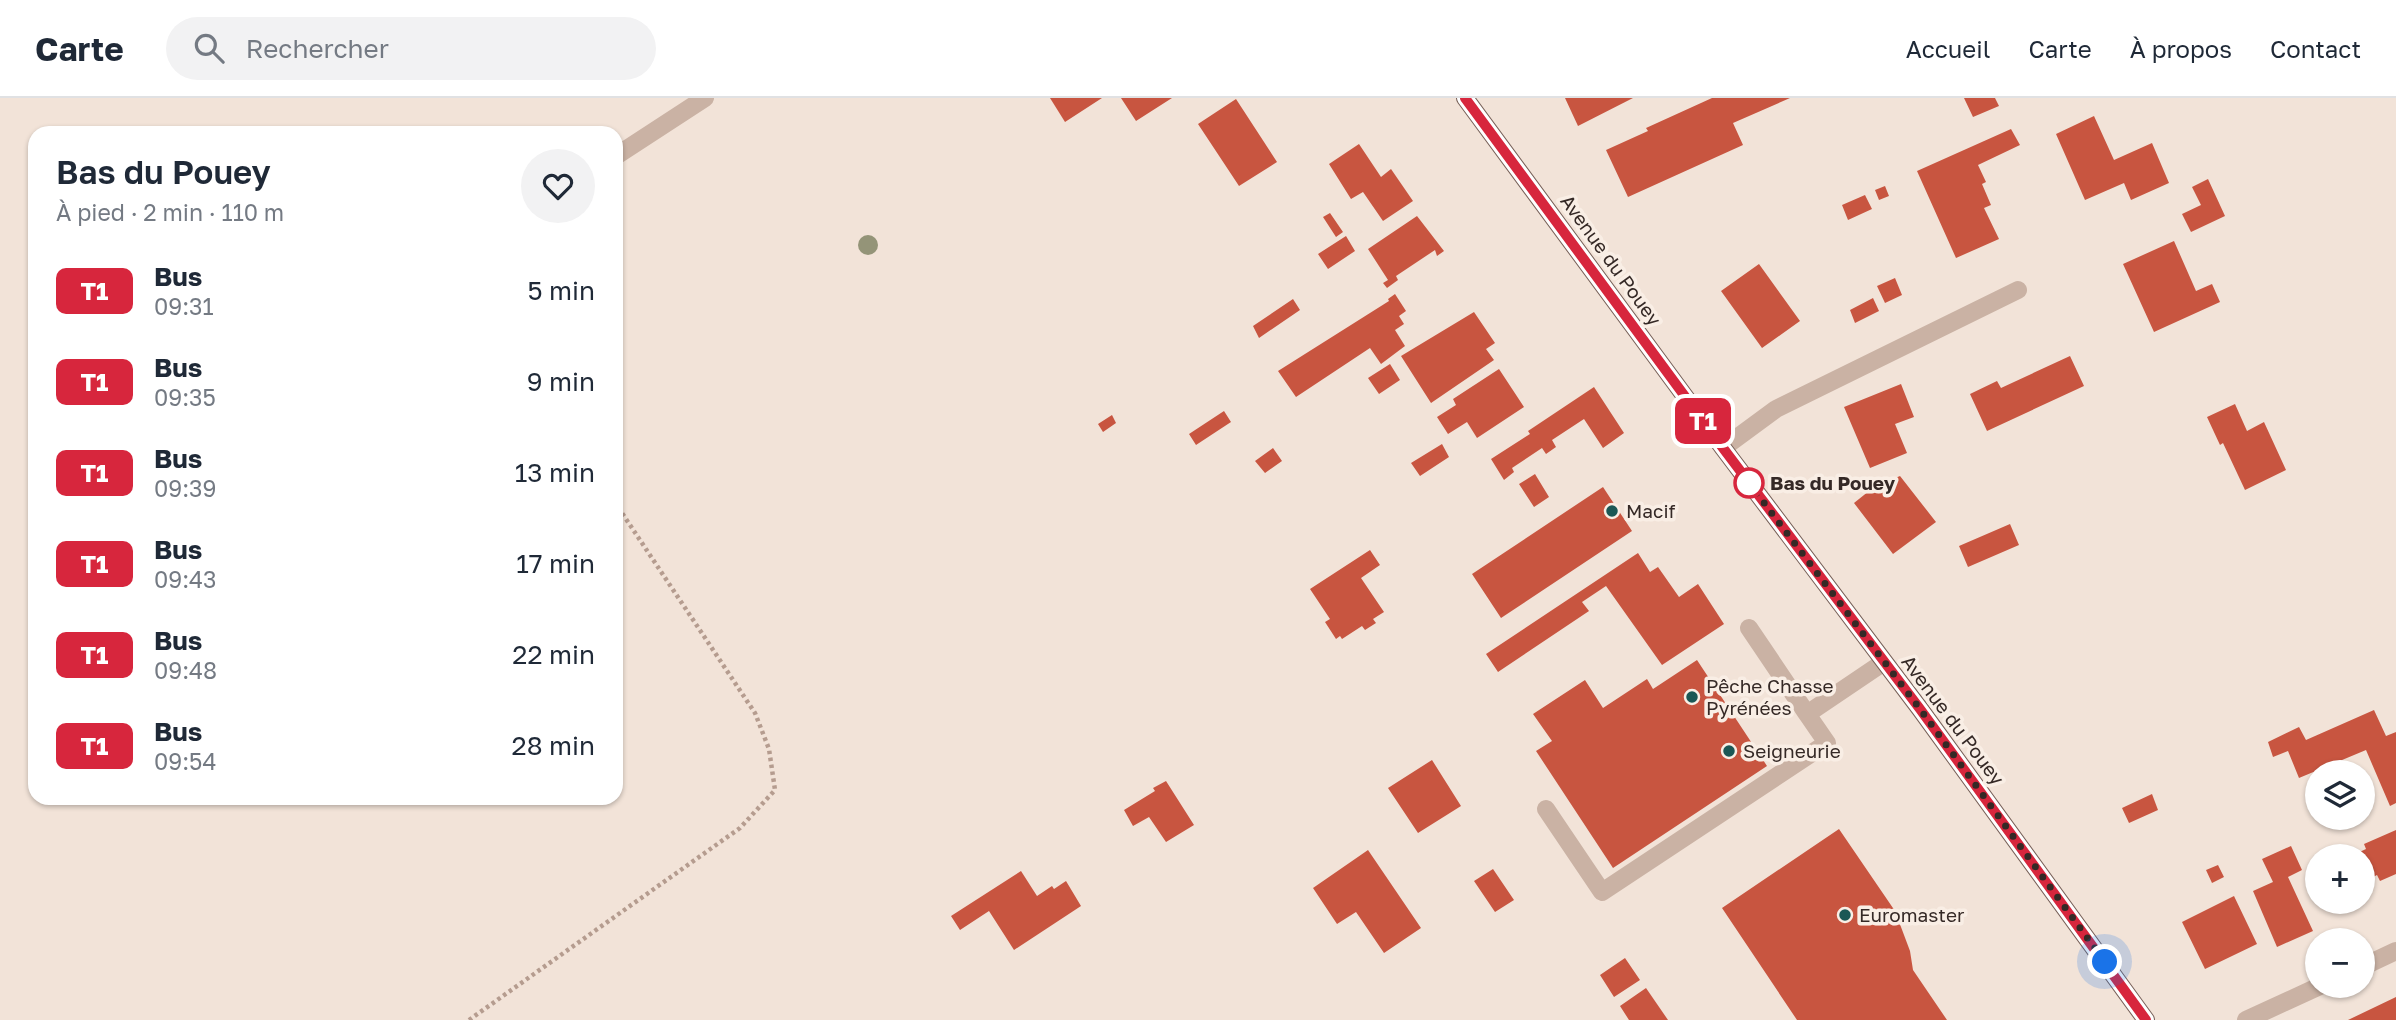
<!DOCTYPE html>
<html lang="fr">
<meta charset="utf-8">
<style>
:root{--surface:#fff;--page:#f2f2f3;--text:#1f2937;--muted:#747a83;--line:#e0e1e3}
body{margin:0;font-family:"Golos Text",sans-serif;background:var(--page);color:var(--text);height:100vh;display:flex;flex-direction:column;font-size:26px;white-space:nowrap}
*{box-sizing:border-box;margin:0}
p{font-size:23px;color:var(--muted)}
.icon{flex:none;width:38px;height:38px;fill:none;stroke:currentColor;stroke-width:2;stroke-linecap:round;stroke-linejoin:round}
.map{position:relative;flex:1;overflow:hidden}
.side{position:absolute;left:28px;top:28px;width:595px;height:679px;display:flex;flex-direction:column;background:var(--surface);border-radius:21px;box-shadow:0 2px 5px #0004}
.side>*{flex:none}
.badge{padding:0 14px;border-radius:10px;font-size:24px;line-height:46px}
.buttons{position:absolute;left:2305px;top:662px;display:grid;gap:14px}
.buttons a{display:grid;place-items:center;width:70px;height:70px;border-radius:50%;background:var(--surface);box-shadow:0 2px 5px #0004;font-size:35px}
.you{position:absolute;width:35px;height:35px;margin:-18px;border:5px solid #fff;border-radius:50%;background:#1a73e8;box-shadow:0 0 0 10px #1a73e833}
.map>.badge{position:absolute;translate:-50% -50%;box-shadow:0 0 0 4px #fff}
.round{display:grid;place-items:center;flex:none;width:74px;height:74px;border-radius:37px;background:var(--page)}
.head{display:flex;align-items:center;justify-content:space-between;height:119px;padding:0 28px}
h1{font-size:33px;font-weight:600;line-height:52px}
ul{padding:0;list-style:none}
li{display:flex;align-items:center;gap:21px;height:91px;padding:0 28px}
li div{flex:1}
li b{display:block;font-size:26px}
li em{font-style:normal}
li .badge{min-width:77px;font-weight:700;text-align:center}
header{display:flex;align-items:center;gap:42px;box-sizing:border-box;height:98px;padding:0 35px;background:var(--surface);border-bottom:2px solid var(--line)}
header strong{font-size:33px}
nav{display:flex;gap:38px;margin-inline-start:auto;font-size:24px}
.search{width:490px;height:63px;background:var(--page);display:flex;align-items:center;gap:18px;box-sizing:border-box;padding:0 24px;border-radius:38px;color:var(--muted);font-size:26px}
.map>svg:first-child{display:block}
.building{fill:#c85540}
.lines{fill:none;stroke-linecap:round;stroke-linejoin:round}
.path{stroke:#b59c8f;stroke-width:4.5;stroke-dasharray:3.5 3.5;stroke-linecap:butt}
.minor{stroke:#cab2a4;stroke-width:18}
.major{stroke:#775f57;stroke-width:18}
.tree{fill:#949478}
.line-casing{stroke:#fff;stroke-width:16}
.line{stroke:#d7263d;stroke-width:10}
.walk{stroke:#352926;stroke-width:7;stroke-dasharray:0 12.6}
.stop-dot{fill:#fff;stroke:#d7263d;stroke-width:3.5}
.poi-dot{fill:#1b5755;stroke:#f9eee5;stroke-width:2.5}
.labels{text-anchor:middle;stroke-width:7;stroke-linejoin:round;paint-order:stroke}
.street-label{font-size:19px;fill:#352926;stroke:#f9eee5}
.stop-label{font-size:19px;font-weight:bold;fill:#352926;stroke:#f9eee5;text-anchor:start}
.poi-label{font-size:19px;fill:#352926;stroke:#f9eee5;text-anchor:start}
</style>
<header>
<strong>Carte</strong>
<div class="search"><svg class="icon" aria-label="search" viewBox="0 0 24 24"><circle cx="10" cy="10" r="6"/><path d="M15 15l6 6"/></svg>Rechercher</div>
<nav><a>Accueil</a><a>Carte</a><a>À propos</a><a>Contact</a></nav>
</header>
<div class="map">
<svg width="2396" height="922" viewBox="0 0 2396 922">
<rect width="100%" height="100%" fill="#f2e3d8"/>
<!-- building -->
<path class="building" d="M1050,0H1102L1065,24Z
M1121,0H1172L1136,23Z
M1565,0H1633L1578,28Z
M1712,0H1790L1733,25L1743,47L1628,99L1606,52L1648,33L1646,30Z
M1964,0H1995L1999,8L1973,19Z
M1236,1L1277,64L1239,88L1198,26Z
M2094,18L2114,62L2152,45L2169,85L2131,102L2124,85L2085,102L2056,36Z
M2011,31L2020,47L1978,67L1986,84L1982,86L1991,107L1984,110L1999,141L1956,160L1917,73Z
M1359,46L1381,79L1391,71L1413,103L1383,123L1363,94L1351,101L1329,66Z
M2208,81L2225,118L2191,134L2182,116L2201,107L2192,89Z
M1885,88L1889,98L1879,102L1875,92Z
M1865,97L1872,111L1848,122L1842,107Z
M1330,115L1343,134L1336,139L1323,119Z
M1417,118L1444,153L1437,158L1435,152L1396,178L1398,182L1387,190L1383,185L1388,182L1368,151Z
M1346,138L1355,153L1328,171L1318,156Z
M2174,143L2196,193L2212,186L2220,204L2154,234L2123,166Z
M1759,166L1800,223L1762,250L1721,193Z
M1895,180L1902,197L1885,205L1877,188Z
M1395,196L1406,213L1399,218L1404,226L1395,232L1405,248L1381,266L1370,250L1296,299L1278,273L1389,203L1388,201Z
M1873,200L1879,213L1855,225L1850,212Z
M1293,201L1300,212L1259,240L1253,228Z
M1474,214L1495,245L1486,251L1494,262L1431,305L1401,258Z
M2070,258L2084,288L1987,333L1970,296L1997,283L2001,290Z
M1390,266L1400,282L1379,296L1368,280Z
M1499,271L1524,309L1477,340L1467,324L1448,336L1437,319L1456,307L1453,301Z
M1901,286L1914,319L1895,326L1907,355L1870,370L1844,309Z
M1594,289L1624,335L1603,350L1584,321L1552,342L1556,349L1546,356L1542,350L1512,370L1514,374L1504,382L1491,361L1530,336L1528,333Z
M2235,306L2247,333L2264,324L2286,372L2245,392L2223,345L2220,347L2207,319Z
M1224,313L1231,324L1196,347L1189,336Z
M1112,317L1116,325L1103,334L1098,326Z
M1442,346L1449,359L1420,378L1411,365Z
M1273,350L1282,363L1265,375L1255,363Z
M1535,376L1549,399L1534,409L1519,386Z
M1900,378L1936,424L1893,456L1854,405L1874,389Z
M1603,389L1632,433L1501,520L1472,476Z
M2010,426L2019,447L1968,469L1959,448Z
M1370,452L1380,467L1361,480L1384,514L1373,521L1376,525L1365,532L1362,528L1342,541L1340,538L1336,541L1325,524L1330,521L1310,491Z
M1638,455L1650,474L1658,469L1679,499L1698,486L1724,526L1662,567L1606,488L1582,504L1589,513L1498,574L1486,556Z
M1697,562L1767,668L1613,770L1536,653L1552,643L1533,616L1585,582L1603,610L1647,581L1653,591Z
M2374,612L2386,638L2396,634V705L2390,708L2366,652L2299,680L2288,653L2273,659L2268,644L2299,629L2306,642Z
M1432,662L1461,708L1418,735L1388,690Z
M1166,683L1194,727L1166,744L1149,719L1133,728L1124,712L1155,693L1153,690Z
M2152,696L2158,712L2129,725L2122,710Z
M1839,731L1895,813L1910,853L1913,872L1947,922H1797L1722,810Z
M2396,732V776L2380,783L2377,777L2365,783L2362,778V758H2351L2366,751L2364,746Z
M2291,748L2302,772L2288,779L2313,833L2277,849L2253,793L2273,784L2262,761Z
M1368,752L1421,830L1384,855L1356,814L1337,826L1313,790Z
M2218,767L2224,779L2212,785L2206,772Z
M1493,771L1514,802L1495,814L1474,783Z
M1021,773L1037,798L1052,788L1054,791L1066,783L1081,808L1014,852L989,813L960,832L951,818Z
M2234,798L2257,846L2205,871L2182,824Z
M1625,860L1640,882L1614,899L1600,877Z
M1646,890L1668,922H1629L1620,908Z
M2396,899V922H2348Z"/>
<g class="lines">
<!-- path -->
<path class="path" d="M469,922L740,730L775,692L769,651L755,615L616,406"/>
<!-- minor -->
<path class="minor" d="M616,58L705,0
M1723,350L1776,311L2018,192
M1749,530L1807,616L1884,564
M1546,711L1602,794L1827,645L1807,616
M2362,869L2396,853
M2246,922L2322,887"/>
<!-- major -->
<path class="major" d="M1465,0L1723,350L1920,611L2146,922"/>
</g>
<!-- trees -->
<circle class="tree" cx="868" cy="147" r="10"/>
<g class="lines">
<!-- line casing -->
<g class="line-casing">
<path id="line" d="M1465,0L1723,350L1920,611L2146,922"/>
</g>
<!-- line -->
<use href="#line" class="line"/>
<!-- walk -->
<path class="walk" d="M1749,385L1920,611L2105,864"/>
</g>
<!-- markers -->
<circle class="stop-dot" cx="1749" cy="385" r="14"/>
<g class="poi-dot">
<circle cx="1612" cy="413" r="7"/>
<circle cx="1692" cy="599" r="7"/>
<circle cx="1729" cy="653" r="7"/>
<circle cx="1845" cy="817" r="7"/>
</g>
<g class="labels">
<!-- street labels -->
<g class="street-label">
<text transform="translate(1611 162) rotate(54)" y="7">Avenue du Pouey</text>
<text transform="translate(1953 622) rotate(53)" y="7">Avenue du Pouey</text>
</g>
<!-- stop labels -->
<g class="stop-label">
<text x="1770" y="392">Bas du Pouey</text>
</g>
<!-- poi labels -->
<g class="poi-label">
<text x="1626" y="420">Macif</text>
<text x="1706" y="595">Pêche Chasse<tspan x="1706" dy="22">Pyrénées</tspan></text>
<text x="1743" y="660">Seigneurie</text>
<text x="1859" y="824">Euromaster</text>
</g>
</g>
</svg>
<div class="buttons">
<a><svg class="icon" aria-label="layers" viewBox="0 0 24 24"><path d="M12 4l9 5-9 5-9-5zM3 14l9 5 9-5"/></svg></a>
<a>+</a>
<a>−</a>
</div>
<div class="you" style="left:2105px;top:864px"></div>
<b class="badge" style="left:1703px;top:323px;background:#d7263d;color:#fff">T1</b>
<section class="side">
<div class="head"><div><h1>Bas du Pouey</h1><p>À pied · 2 min · 110 m</p></div><a class="round"><svg class="icon" aria-label="heart" viewBox="0 0 24 24"><path d="M12 20l-8-8c-3-5 5-10 8-4 3-6 11-1 8 4z"/></svg></a></div>
<ul>
<li><span class="badge" style="background:#d7263d;color:#fff">T1</span><div><b>Bus</b><p>09:31</p></div><em>5 min</em></li>
<li><span class="badge" style="background:#d7263d;color:#fff">T1</span><div><b>Bus</b><p>09:35</p></div><em>9 min</em></li>
<li><span class="badge" style="background:#d7263d;color:#fff">T1</span><div><b>Bus</b><p>09:39</p></div><em>13 min</em></li>
<li><span class="badge" style="background:#d7263d;color:#fff">T1</span><div><b>Bus</b><p>09:43</p></div><em>17 min</em></li>
<li><span class="badge" style="background:#d7263d;color:#fff">T1</span><div><b>Bus</b><p>09:48</p></div><em>22 min</em></li>
<li><span class="badge" style="background:#d7263d;color:#fff">T1</span><div><b>Bus</b><p>09:54</p></div><em>28 min</em></li>
</ul>
</section>
</div>
